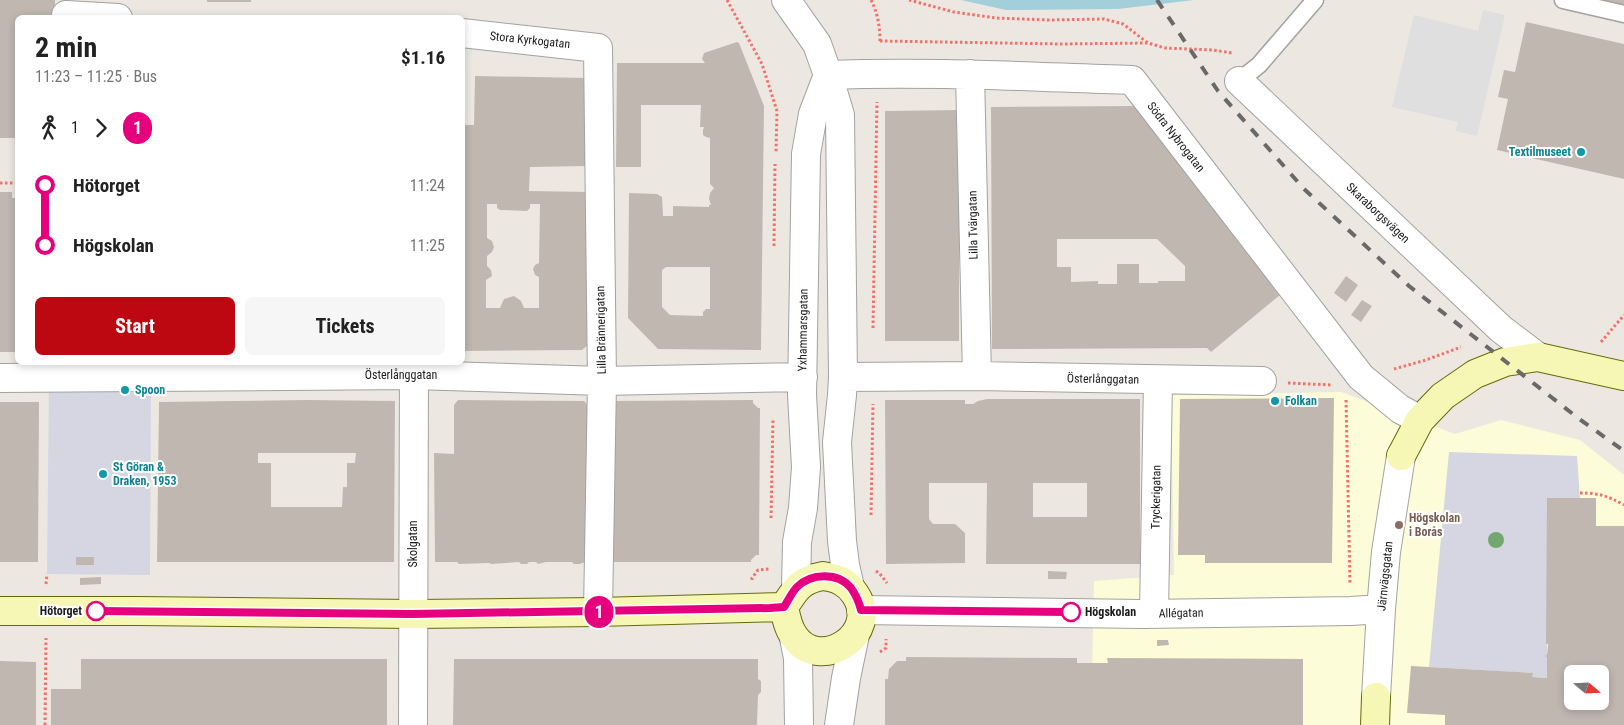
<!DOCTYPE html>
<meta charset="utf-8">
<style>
:root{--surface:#fff;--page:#f6f6f6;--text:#222;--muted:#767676;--accent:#be0811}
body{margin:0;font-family:"Roboto Condensed",sans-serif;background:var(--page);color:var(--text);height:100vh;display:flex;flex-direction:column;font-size:19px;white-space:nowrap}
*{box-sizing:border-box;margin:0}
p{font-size:16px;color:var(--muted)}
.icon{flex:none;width:28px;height:28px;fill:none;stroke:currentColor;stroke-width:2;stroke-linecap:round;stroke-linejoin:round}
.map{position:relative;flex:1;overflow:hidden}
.drawer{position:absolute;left:15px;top:15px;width:450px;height:350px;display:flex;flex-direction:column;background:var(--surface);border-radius:8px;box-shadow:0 2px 8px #0003}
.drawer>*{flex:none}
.badge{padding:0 10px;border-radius:16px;font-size:18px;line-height:32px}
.needle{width:32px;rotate:109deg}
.tools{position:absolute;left:1564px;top:665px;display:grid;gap:10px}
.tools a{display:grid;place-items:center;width:45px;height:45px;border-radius:8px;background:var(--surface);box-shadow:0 2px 8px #0003;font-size:25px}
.map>.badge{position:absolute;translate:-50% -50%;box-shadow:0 0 0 2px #fff}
.legs{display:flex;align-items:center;gap:8px;height:55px;padding:0 20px;font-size:16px}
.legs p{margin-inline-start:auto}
.overview{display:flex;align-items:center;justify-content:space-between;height:85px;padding:0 20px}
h1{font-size:28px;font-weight:700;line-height:38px}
.button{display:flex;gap:10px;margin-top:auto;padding:10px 20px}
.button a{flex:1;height:58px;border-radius:8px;background:var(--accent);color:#fff;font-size:20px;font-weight:700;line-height:58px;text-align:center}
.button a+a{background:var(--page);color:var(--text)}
ul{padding:0 20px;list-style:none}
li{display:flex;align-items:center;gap:18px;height:60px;font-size:19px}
li i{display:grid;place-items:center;width:8px;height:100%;margin:0 6px;background:currentColor}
li i::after{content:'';width:12px;height:12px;margin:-6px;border:4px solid;border-radius:50%;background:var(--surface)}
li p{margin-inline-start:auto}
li:first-child i{background:linear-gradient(#0000 50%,currentColor 0)}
li:last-child i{background:linear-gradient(currentColor 50%,#0000 0)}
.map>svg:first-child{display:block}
.education{fill:#fdfcd9;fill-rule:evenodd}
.parking{fill:#dfdfdf}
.plaza{fill:#d5d6e2}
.water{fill:#a2cfd9}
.building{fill:#c1b7b1;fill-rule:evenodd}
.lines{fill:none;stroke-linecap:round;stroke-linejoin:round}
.lane-casing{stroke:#a2a2a2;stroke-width:19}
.street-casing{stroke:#a2a2a2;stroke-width:30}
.secondary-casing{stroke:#666b09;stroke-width:30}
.path{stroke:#f4716a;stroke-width:3;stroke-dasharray:2.5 2.5;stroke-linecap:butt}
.lane{stroke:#fff;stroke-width:16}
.street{stroke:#fff;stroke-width:28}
.secondary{stroke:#f6f6b5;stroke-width:28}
.rail{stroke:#696969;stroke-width:4;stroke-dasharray:10 10;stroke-linecap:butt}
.tree{fill:#72a86f}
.line-1-casing{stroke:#fff;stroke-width:11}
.line-1{stroke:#e6007e;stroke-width:8}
.culture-dot{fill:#0f9aa8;stroke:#fff;stroke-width:2}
.education-dot{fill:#8d6e63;stroke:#fff;stroke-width:2}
.stop-1-dot{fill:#fff;stroke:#e6007e;stroke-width:2.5}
.labels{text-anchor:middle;stroke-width:4;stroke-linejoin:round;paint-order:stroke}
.street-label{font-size:12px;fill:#1b1b1b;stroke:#fff}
.culture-label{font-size:12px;font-weight:bold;fill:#0d838f;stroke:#fff;text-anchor:start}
.education-label{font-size:12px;font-weight:bold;fill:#785e54;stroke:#fff;text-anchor:start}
.stop-label{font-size:12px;font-weight:bold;fill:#1b1b1b;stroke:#fff;text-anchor:end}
</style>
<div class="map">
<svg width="1624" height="725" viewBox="0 0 1624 725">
<rect width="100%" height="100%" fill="#ece8e1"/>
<!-- education -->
<path class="education" d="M1341,392L1455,434L1501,420L1580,440L1624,475V725H1091L1094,581L1174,575L1171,395ZM1572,674H1600V701H1572Z"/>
<!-- parking -->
<path class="parking" d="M1483,10L1505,15L1477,136L1456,131L1458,122L1392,107L1414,15L1478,31Z"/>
<!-- plaza -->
<path class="plaza" d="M49,377H151L150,575L47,574Z
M1449,452L1577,456L1580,498H1547V678L1532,677V673L1429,667Z"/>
<!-- water -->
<path class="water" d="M961,0H1194L1118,9L1006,10Z"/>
<!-- building -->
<path class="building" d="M0,0H55V18H18V138H0Z
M207,0H251V2H207Z
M1590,0H1624V9Z
M1526,22L1624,44V179L1497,150L1508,99L1498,97L1504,70L1515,72Z
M737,42L739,43L764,106L761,350L658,349L628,318L629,193L657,194L662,197L663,216H673V206L709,207V205H711L709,199L710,193L714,188L710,184V138L706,137L703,135V130L704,127H700L701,105H641V167H616L617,63H705L702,59L704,53ZM666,267H710V309H706L703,312V316L670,315L662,307V270Z
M475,76L587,78L586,166L530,167L529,191L590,192L589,344L582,350L462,351V125H474ZM487,204H497V208L500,210L527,211L530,208V204H540L539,263L535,265L533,269L535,275L539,277V308H524L521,301L514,296L504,299L500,308H486V280L492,276L491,270L487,266V256L492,252L494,247L492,241L487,238Z
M1134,106L1280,295L1211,352L1207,348L992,349L991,107ZM1057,239H1157L1185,266V281H1158V283H1139V264H1117V284H1098V281L1071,282V267H1057Z
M959,110V341H885V111Z
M0,192H12V198H18V352H0Z
M1346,276L1358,285L1346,302L1334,293Z
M1362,300L1372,306L1361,322L1351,315Z
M1334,398L1332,563H1205V555H1178L1180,399Z
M987,399H1140V564H986L987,483H929V519L933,524H955L965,533V563L886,564L885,400H965V404H973L978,401ZM1033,483H1087V517H1033Z
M308,400L395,401L394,562H157L159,402ZM258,453H356L355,463H347V487H343L342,507H271V463H258Z
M458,400L584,401L588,405V562L582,563L580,564H574L572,562H546L538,564L536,562H529L527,564H521L519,562L491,564L489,563L459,564L457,562H435L434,453L454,454V405Z
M753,400V403L758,408H760L759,555H756L751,560V562H614V401Z
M0,402H39L38,562H0Z
M1547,498H1596V526H1624V725H1445V715L1407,713L1411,666L1533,673L1532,677L1547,678V657L1545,656L1547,655L1548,644H1546ZM1572,674H1600V701H1572Z
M76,557H94V565H76Z
M1048,571L1067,572L1066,579H1048Z
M101,577V584L80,585V578Z
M1157,640H1168L1169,645L1157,646Z
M906,657L1077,658V663H1108L1107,658L1303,659V725H885V679H888L889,669L897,661H906Z
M81,659H387V725H51V689H81Z
M454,659H758V679L761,681V692L758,695L757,725H453Z
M0,661L36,662V725H0Z"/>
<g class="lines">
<!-- lane casing -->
<g class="lane-casing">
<path id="lane" d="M1563,0L1624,14
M1239,81L1259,65L1315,0"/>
</g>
<!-- street casing -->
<g class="street-casing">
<path id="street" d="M786,0L817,44L828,75L840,115L843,377L842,395L837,442L842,541L845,565L850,587
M66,15L118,18
M462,33L598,48L602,381L598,612
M970,74L977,376
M828,75C930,71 1031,77 1132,80L1361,377L1400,409L1420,420
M1239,81L1501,329L1538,357
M843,377L977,376L1262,381
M0,378L414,375L602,381L803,377
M796,588L797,542L803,508L806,467L802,395L806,154L813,114L828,75
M861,610L1142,614L1351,611L1381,609
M1154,614L1158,380
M794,638L798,658L799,725
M1376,697L1381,609L1386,552L1401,456
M413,725L414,362
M839,725L846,678L855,635"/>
</g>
<!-- secondary casing -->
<g class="secondary-casing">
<path id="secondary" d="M1401,456L1420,420L1443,396L1475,374L1505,362L1538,357L1624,376
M823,576C837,578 847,582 855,594C882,634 819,674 794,636C788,628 786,617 784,607C796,589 800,580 823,576Z
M0,611H137L413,614L598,612L784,607
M1375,725L1376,697"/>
</g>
<!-- path -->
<path class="path" d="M727,0L762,64L777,111L776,153
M871,0C878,13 880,28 880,43
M909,0L954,12L996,18L1049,20L1104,19L1123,24L1148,43
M880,41L1061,44L1148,43L1165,48L1213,50L1232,53
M0,183H18
M774,246L775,164
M873,328L877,102
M1601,342L1624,315
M1394,369L1426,360L1461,347
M1288,383L1332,385
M1346,400L1350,584
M1580,493C1599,493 1608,496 1624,505
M871,515L873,404
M771,518L773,419
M876,571L880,574L887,583
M752,580V578L758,570L769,569
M46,584L47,574
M880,652L886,648V639
M45,725L46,638"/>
<!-- lane -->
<use href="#lane" class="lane"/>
<!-- street -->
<use href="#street" class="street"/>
<!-- secondary -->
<use href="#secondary" class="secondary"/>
<!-- rail -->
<path class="rail" d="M1157,0L1218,91L1304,189L1409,286L1578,418L1624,451"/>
</g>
<!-- trees -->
<circle class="tree" cx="1496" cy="540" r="8"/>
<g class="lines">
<!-- line-1 casing -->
<g class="line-1-casing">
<path id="line-1" d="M96,611L413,614L770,608L784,607C788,601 792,592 797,587C811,573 838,572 851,588C856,595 859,602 861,610L1071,612"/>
</g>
<!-- line-1 -->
<use href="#line-1" class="line-1"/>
</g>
<!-- markers -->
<g class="culture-dot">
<circle cx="1581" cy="152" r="5"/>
<circle cx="125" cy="390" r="5"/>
<circle cx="1275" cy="401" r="5"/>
<circle cx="103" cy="474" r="5"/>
</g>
<circle class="education-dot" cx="1399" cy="525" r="5"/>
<g class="stop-1-dot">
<circle cx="96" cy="611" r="9"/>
<circle cx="1071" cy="612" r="9"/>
</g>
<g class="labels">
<!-- street labels -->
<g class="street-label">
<text transform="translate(530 40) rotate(6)" y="4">Stora Kyrkogatan</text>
<text transform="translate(1176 137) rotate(52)" y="4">Södra Nybrogatan</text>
<text transform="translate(1378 213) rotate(43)" y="4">Skaraborgsvägen</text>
<text transform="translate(973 225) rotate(-91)" y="4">Lilla Tvärgatan</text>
<text transform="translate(601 330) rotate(-91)" y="4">Lilla Brännerigatan</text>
<text transform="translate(803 330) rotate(-89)" y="4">Yxhammarsgatan</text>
<text x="401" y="379">Österlånggatan</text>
<text transform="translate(1103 379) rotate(1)" y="4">Österlånggatan</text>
<text transform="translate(1156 497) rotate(-89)" y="4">Tryckerigatan</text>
<text transform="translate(413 544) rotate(-90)" y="4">Skolgatan</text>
<text transform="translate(1385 576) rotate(-84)" y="4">Järnvägsgatan</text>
<text transform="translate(1181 613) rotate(-1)" y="4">Allégatan</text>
</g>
<!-- culture labels -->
<g class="culture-label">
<text x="1571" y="156" text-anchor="end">Textilmuseet</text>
<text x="135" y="394">Spoon</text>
<text x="1285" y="405">Folkan</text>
<text x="113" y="471">St Göran &amp;<tspan x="113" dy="14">Draken, 1953</tspan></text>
</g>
<!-- education labels -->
<g class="education-label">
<text x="1409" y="522">Högskolan<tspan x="1409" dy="14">i Borås</tspan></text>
</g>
<!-- stop labels -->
<g class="stop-label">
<text x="82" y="615">Hötorget</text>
<text x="1085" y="616" text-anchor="start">Högskolan</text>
</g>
</g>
</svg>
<div class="tools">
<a><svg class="needle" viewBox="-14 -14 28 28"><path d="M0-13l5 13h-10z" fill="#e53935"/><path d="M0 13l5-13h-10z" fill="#767676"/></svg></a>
</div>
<b class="badge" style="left:599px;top:612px;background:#e6007e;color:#fff">1</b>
<section class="drawer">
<div class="overview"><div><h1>2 min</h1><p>11:23 – 11:25 · Bus</p></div><b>$1.16</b></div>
<div class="legs"><svg class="icon" aria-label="walk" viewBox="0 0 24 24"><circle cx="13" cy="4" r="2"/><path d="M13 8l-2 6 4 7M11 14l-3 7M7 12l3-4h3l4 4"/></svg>1<svg class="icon" aria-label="forward" viewBox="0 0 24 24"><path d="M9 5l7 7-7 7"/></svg><b class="badge" style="background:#e6007e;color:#fff">1</b></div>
<ul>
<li><i style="color:#e6007e"></i><b>Hötorget</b><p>11:24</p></li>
<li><i style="color:#e6007e"></i><b>Högskolan</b><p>11:25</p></li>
</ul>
<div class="button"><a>Start</a><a>Tickets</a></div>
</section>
</div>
